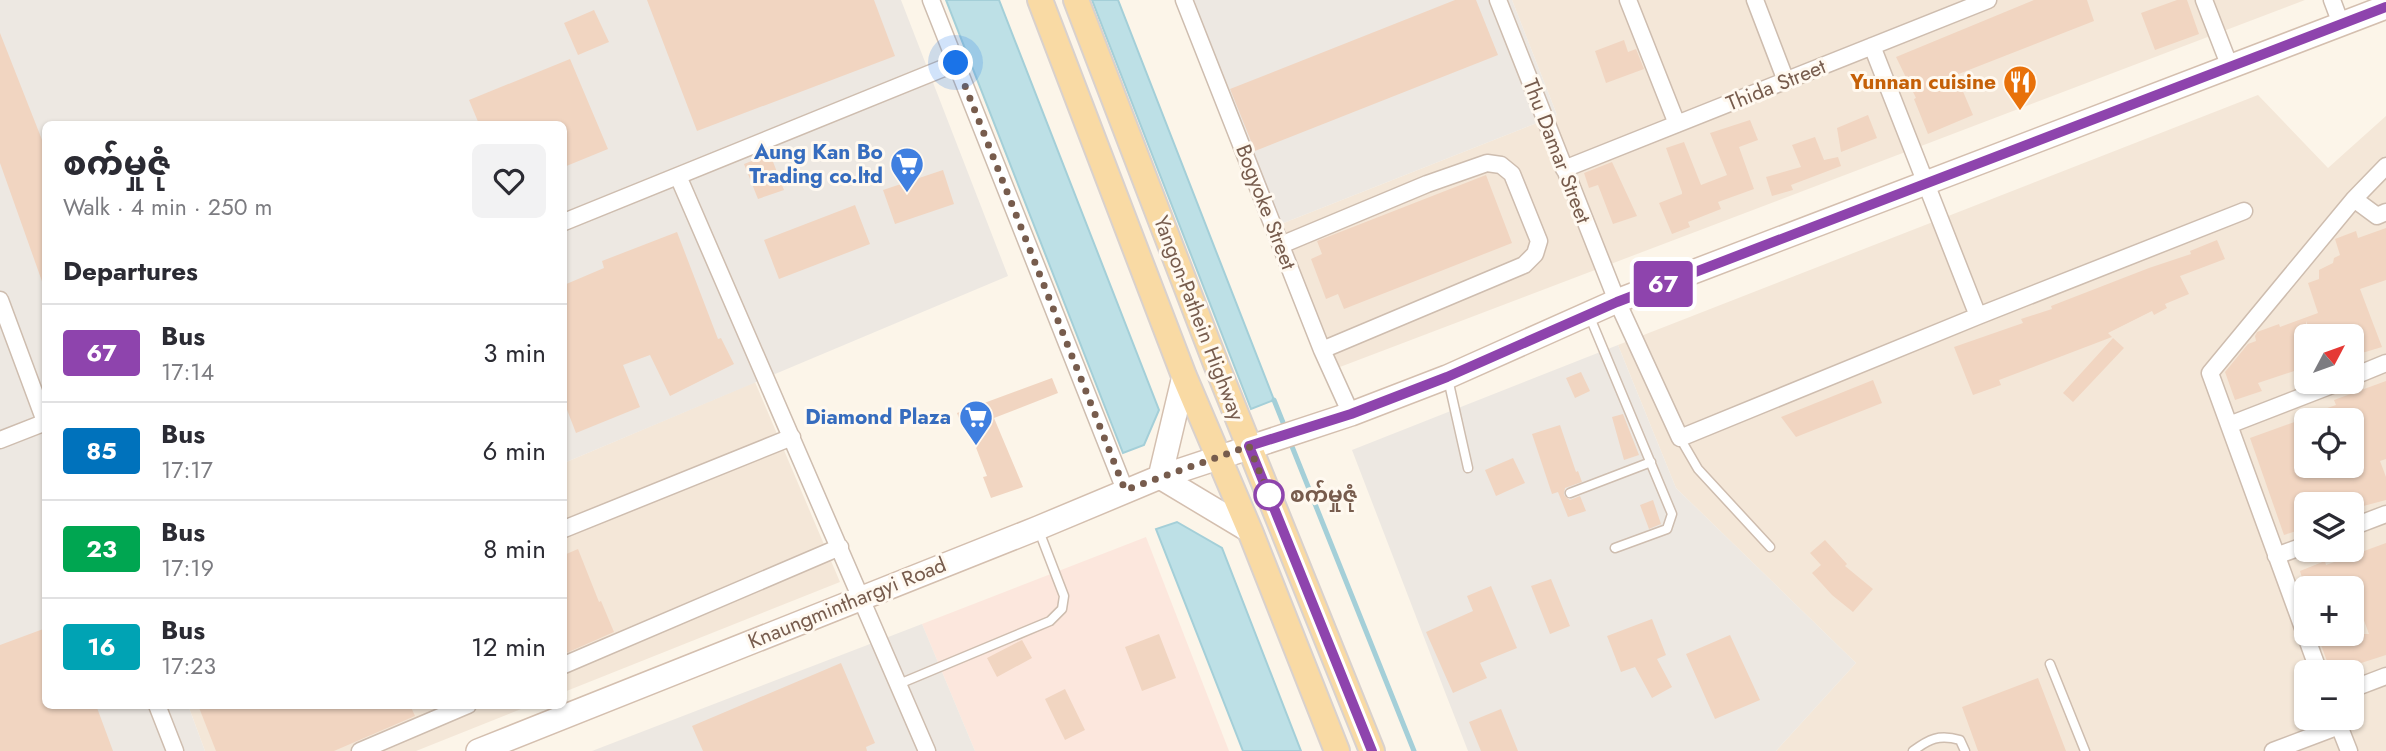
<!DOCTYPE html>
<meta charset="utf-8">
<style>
:root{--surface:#fff;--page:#f2f2f3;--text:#2b2b33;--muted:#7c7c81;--line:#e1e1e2}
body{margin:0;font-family:Jost,"Noto Sans Myanmar",sans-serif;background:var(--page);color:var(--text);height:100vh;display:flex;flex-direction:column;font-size:26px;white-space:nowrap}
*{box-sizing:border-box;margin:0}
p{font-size:23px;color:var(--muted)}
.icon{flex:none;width:38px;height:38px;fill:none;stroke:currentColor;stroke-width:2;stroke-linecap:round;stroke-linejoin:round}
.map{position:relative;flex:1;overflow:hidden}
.details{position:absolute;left:42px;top:121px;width:525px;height:588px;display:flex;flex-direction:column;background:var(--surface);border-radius:10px;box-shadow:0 2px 5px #0004}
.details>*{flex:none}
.badge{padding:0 14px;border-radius:5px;font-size:24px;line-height:46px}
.needle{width:46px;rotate:49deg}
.tools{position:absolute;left:2294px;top:324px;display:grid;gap:14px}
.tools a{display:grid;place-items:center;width:70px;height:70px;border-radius:10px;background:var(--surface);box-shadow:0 2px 5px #0004;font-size:35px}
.you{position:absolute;width:35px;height:35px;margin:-18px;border:5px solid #fff;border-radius:50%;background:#1a73e8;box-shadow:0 0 0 10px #1a73e833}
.map>.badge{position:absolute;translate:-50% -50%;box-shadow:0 0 0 4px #fff}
h2{padding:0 21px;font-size:26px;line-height:63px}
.round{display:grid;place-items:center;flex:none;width:74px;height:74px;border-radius:10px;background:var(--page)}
.overview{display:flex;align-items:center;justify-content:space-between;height:119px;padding:0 21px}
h1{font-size:33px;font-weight:800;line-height:52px}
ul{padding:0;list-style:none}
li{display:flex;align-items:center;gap:21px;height:98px;padding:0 21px;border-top:2px solid var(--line)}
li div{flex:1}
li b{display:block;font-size:26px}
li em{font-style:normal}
li .badge{min-width:77px;font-weight:700;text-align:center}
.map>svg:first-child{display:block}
.residential{fill:#f4e7d8;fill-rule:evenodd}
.commercial{fill:#fce7dd}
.industrial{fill:#ede8e2}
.water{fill:#bde0e6;stroke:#a4cfd8;stroke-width:2}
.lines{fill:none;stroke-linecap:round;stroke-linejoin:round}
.stream{stroke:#a4cfd8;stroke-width:5}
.building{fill:#f1d5c1;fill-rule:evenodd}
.lane-casing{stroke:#cebdaf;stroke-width:11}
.street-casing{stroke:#cebdaf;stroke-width:19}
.secondary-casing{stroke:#d4bfaf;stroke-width:26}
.primary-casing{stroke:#d9d1cd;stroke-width:28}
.lane{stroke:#fff;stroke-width:8}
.street{stroke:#fff;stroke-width:16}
.secondary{stroke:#fff;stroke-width:23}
.primary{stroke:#f9daa4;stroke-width:24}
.line-casing{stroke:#fff;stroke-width:16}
.line{stroke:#8e44ad;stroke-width:10}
.walk{stroke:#775c4d;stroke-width:7;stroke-dasharray:0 12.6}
.stop-dot{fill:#fff;stroke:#8e44ad;stroke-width:3.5}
.labels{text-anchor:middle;stroke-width:6;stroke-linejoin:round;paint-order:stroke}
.food-label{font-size:21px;font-weight:bold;fill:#c56008;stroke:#fff9f0;text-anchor:end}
.street-label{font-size:21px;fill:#775c4d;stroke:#fff9f0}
.shop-label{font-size:21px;font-weight:bold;fill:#366cbe;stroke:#fff9f0;text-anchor:end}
.stop-label{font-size:21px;font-weight:bold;fill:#775c4d;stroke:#fff9f0;text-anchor:start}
</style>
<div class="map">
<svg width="2386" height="751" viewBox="0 0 2386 751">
<rect width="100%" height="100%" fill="#fcf5e9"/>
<!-- residential -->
<path class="residential" d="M1512,0H2305L1332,370L1276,226L1557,115Z
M2258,95L2328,168L2386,116V751H1776L1856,663L1676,488L1618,345ZM2306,336H2352V382H2306ZM2306,420H2352V466H2306ZM2306,504H2352V550H2306ZM2306,588H2352V634H2306ZM2306,672H2352V718H2306Z
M755,382L840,582L564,692V463Z
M188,705H531L416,751H205Z"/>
<!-- commercial -->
<path class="commercial" d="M1146,537L1229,751H975L922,624Z"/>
<!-- industrial -->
<path class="industrial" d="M0,0H901L1008,276L564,463V124H46V705H188L205,751H0Z
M1188,0H1512L1557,115L1276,226Z
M1618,345L1676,488L1856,663L1776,751H1468L1445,692L1352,450Z
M922,624L975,751H592Z"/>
<!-- water -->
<path class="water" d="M946,0H999L1159,410L1144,445L1123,453Z
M1092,0H1118L1274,400L1251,409Z
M1177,522L1222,548L1301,751H1243L1156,529Z"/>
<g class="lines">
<!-- stream -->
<path class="stream" d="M1274,400L1286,430
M1289,439L1414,751"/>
</g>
<!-- building -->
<path class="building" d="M647,0H874L895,56L697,131Z
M1455,0H1476L1498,55L1255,151L1230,89Z
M2034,0H2087L2094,21L1956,75L1973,115L1928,134L1914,99L1916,98L1896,57Z
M2177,0H2187L2199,34L2155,50L2141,13Z
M594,10L609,42L578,55L564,23Z
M0,33L46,150V286L44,287L0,163Z
M1624,40L1628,52L1636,49L1644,69L1606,83L1595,51Z
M570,59L608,149L564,167V124H479L469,100Z
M1868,115L1877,138L1841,152L1837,128Z
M1750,120L1758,140L1739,147L1754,189L1718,202L1721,209L1688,222L1690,227L1672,234L1659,203L1682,194V192L1666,148L1684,142L1701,185L1727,175L1710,133Z
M1815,137L1824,160L1838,157L1841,166L1791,185L1793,190L1772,196L1766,177L1801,167L1792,145Z
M770,154L784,190L758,199L744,164Z
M1612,162L1637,216L1613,224L1598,185L1589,188L1584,173Z
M943,170L954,204L895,224L883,190Z
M1486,175L1512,243L1344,309L1338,294L1326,299L1311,259L1322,254L1317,241Z
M855,205L870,244L779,279L764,240Z
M2386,228V280L2360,289L2382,347L2352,356V336H2312L2306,321V367L2258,383L2262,391L2235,400L2225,372L2248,344L2256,341L2255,336L2257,332L2279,324L2280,327L2318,313L2308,283L2319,279V270L2333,263L2334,258L2340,255L2335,239L2356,231L2358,238Z
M677,232L718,339L721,338L734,364L670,396L650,355L623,365L640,407L576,433L564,402V285L604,268L602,261Z
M2217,240L2225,259L2180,276L2189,294L2165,304L2167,308L2154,315L2152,311L2108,333L2112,337L1999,380L2001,385L1973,395L1954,347L2023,323L2021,319L2052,309L2051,306L2149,268L2191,254L2190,251Z
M2113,338L2124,348L2073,402L2063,393Z
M1581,372L1590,391L1575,398L1566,378Z
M1052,378L1058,393L994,418L1023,487L991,498L983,477L987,476L968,427L963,429L957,413Z
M1873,380L1882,403L1796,437L1781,417Z
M2386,381V459L2380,461L2386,477V500L2352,509V504H2306V528L2284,535L2250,438L2300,420L2298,418L2336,405L2334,400ZM2306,420H2352V466H2328L2306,473Z
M1623,414L1639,455L1624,460L1612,417Z
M1560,425L1576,472L1578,471L1582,482L1565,488L1564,495L1570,500L1580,496L1586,511L1568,517L1558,492L1552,494L1532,434Z
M1513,458L1525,483L1496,496L1485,470Z
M1653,500L1661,524L1649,529L1640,505Z
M1825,540L1847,564L1845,566L1873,589L1853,612L1832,595L1812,573L1821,565L1810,553Z
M2386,543V655L2358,664L2359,666L2342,672H2331L2317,634H2369L2352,588H2305L2300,571L2325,561L2326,565Z
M578,549L599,602L601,601L614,632L564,654V555Z
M1551,579L1570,626L1550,634L1531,586Z
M1491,586L1517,648L1480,663L1487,678L1453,693L1426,632L1473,611L1467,596Z
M1652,619L1666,655L1657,659L1672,687L1652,698L1635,667L1621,672L1607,636Z
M46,628V705H96L113,751H0V645Z
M1159,634L1176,678L1142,691L1125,647Z
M1730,635L1760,700L1715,719L1686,654Z
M1022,640L1032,658L997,677L987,658Z
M841,663L875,743L866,747L867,751H703L692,726Z
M2038,678L2066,751H1978L1962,707Z
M1065,689L1085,730L1065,740L1045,699Z
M198,705H410L415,716L334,751H216Z
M1501,709L1518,751H1481L1469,722Z"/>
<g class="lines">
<!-- lane casing -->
<g class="lane-casing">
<path id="lane" d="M1589,315L1672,514L1667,529L1615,548
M1448,379L1468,468
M1680,438L1698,469L1770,547
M1570,493L1651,462
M2050,664L2085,751
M899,684L1050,621L1062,609L1064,596L1039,531
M1913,751C1929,739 1939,734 1960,740L1965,751"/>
</g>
<!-- street casing -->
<g class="street-casing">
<path id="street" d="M931,0L1125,490
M1184,0L1322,350L1351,414
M1498,0L1617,301L1680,438L1978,316L2244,211
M1628,0L1677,124
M1755,0L1786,81
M2204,0L2230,67
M2332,0L2341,24
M1872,46L1978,316
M1564,169L1988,0
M678,176L927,751
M2354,199L2377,216L2386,212
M564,222L956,63
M1281,245L1427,184L1487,163L1501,165L1512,174L1539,241L1535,254L1524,265L1322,350
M0,300L46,424
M2352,377L2386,363
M2229,425L2340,382
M0,440L46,422
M2352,527L2386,514
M564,529L792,437
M2276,556L2306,545
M564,665L840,547
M2319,672L2210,373L2354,199L2386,166
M2352,689L2386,676
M157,705L175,751
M2336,718L2349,751
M360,751L468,705
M2273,751L2339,726"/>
</g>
<!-- secondary casing -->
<g class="secondary-casing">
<path id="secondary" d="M1160,477L1250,531
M1160,477L1184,376
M478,751L1038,528L1160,477L1351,414L1447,377L1617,301L2386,7"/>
</g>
<!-- primary casing -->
<g class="primary-casing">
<path id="primary" d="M1040,0L1184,376L1250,531L1337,751
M1076,0L1216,364L1372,751"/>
</g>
<!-- lane -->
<use href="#lane" class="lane"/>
<!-- street -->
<use href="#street" class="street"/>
<!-- secondary -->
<use href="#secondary" class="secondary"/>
<!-- primary -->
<use href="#primary" class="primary"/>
</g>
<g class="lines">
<!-- line casing -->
<g class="line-casing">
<path id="line" d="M1372,751L1249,446L1351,414L1447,377L1617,302L2386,7"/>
</g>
<!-- line -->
<use href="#line" class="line"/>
<!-- walk -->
<path class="walk" d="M956,63L1125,490L1249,446L1269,495"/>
</g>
<!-- icons -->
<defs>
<g id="restaurant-pin" transform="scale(1.75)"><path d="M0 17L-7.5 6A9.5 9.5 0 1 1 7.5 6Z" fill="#e8710a" stroke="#fff9f0"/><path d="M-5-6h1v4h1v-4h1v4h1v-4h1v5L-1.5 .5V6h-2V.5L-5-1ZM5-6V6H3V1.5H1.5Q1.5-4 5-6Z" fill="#fff"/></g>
<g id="supermarket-pin" transform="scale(1.75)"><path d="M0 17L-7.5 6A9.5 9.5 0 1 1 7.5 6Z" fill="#3f7fe0" stroke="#fff9f0"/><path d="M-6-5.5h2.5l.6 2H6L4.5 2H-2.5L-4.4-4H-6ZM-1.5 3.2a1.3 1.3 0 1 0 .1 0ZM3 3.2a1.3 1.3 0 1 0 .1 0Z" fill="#fff"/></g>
</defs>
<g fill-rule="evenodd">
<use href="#restaurant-pin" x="2020" y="82"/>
<use href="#supermarket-pin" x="907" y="164"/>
<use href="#supermarket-pin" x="976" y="417"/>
</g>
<!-- markers -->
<circle class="stop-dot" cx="1269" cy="495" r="14"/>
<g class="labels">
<!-- food labels -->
<g class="food-label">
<text x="1996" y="89">Yunnan cuisine</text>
</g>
<!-- street labels -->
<g class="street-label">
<text transform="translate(1776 85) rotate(-22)" y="7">Thida Street</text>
<text transform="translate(1557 151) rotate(69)" y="7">Thu Damar Street</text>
<text transform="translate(1266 207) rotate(69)" y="7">Bogyoke Street</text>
<text transform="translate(1199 318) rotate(69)" y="7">Yangon-Pathein Highway</text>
<text transform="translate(847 603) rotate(-22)" y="7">Knaungminthargyi Road</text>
</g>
<!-- shop labels -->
<g class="shop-label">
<text x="883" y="159">Aung Kan Bo<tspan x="883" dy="24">Trading co.ltd</tspan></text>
<text x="951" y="424">Diamond Plaza</text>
</g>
<!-- stop labels -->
<g class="stop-label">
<text x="1290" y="502">စက်မှုဇုံ</text>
</g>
</g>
</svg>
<div class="tools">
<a><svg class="needle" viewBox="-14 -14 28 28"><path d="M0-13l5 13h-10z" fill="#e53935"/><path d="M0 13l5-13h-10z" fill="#7c7c81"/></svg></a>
<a><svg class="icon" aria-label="locate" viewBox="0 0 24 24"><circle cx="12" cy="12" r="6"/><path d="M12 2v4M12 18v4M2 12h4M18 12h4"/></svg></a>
<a><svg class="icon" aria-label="layers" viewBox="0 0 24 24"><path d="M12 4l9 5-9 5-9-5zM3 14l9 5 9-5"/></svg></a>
<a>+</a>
<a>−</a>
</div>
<div class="you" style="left:956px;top:63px"></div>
<b class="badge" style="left:1663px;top:284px;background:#8e44ad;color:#fff">67</b>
<section class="details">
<div class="overview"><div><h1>စက်မှုဇုံ</h1><p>Walk · 4 min · 250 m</p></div><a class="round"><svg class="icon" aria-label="heart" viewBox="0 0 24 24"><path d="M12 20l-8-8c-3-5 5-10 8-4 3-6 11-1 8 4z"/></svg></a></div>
<h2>Departures</h2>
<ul>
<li><span class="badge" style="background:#8e44ad;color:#fff">67</span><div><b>Bus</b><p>17:14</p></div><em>3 min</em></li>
<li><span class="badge" style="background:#0072bc;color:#fff">85</span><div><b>Bus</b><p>17:17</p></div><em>6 min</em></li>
<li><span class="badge" style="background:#00a651;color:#fff">23</span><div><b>Bus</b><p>17:19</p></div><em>8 min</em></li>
<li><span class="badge" style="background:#00a3b4;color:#fff">16</span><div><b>Bus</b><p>17:23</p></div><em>12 min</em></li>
</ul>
</section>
</div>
